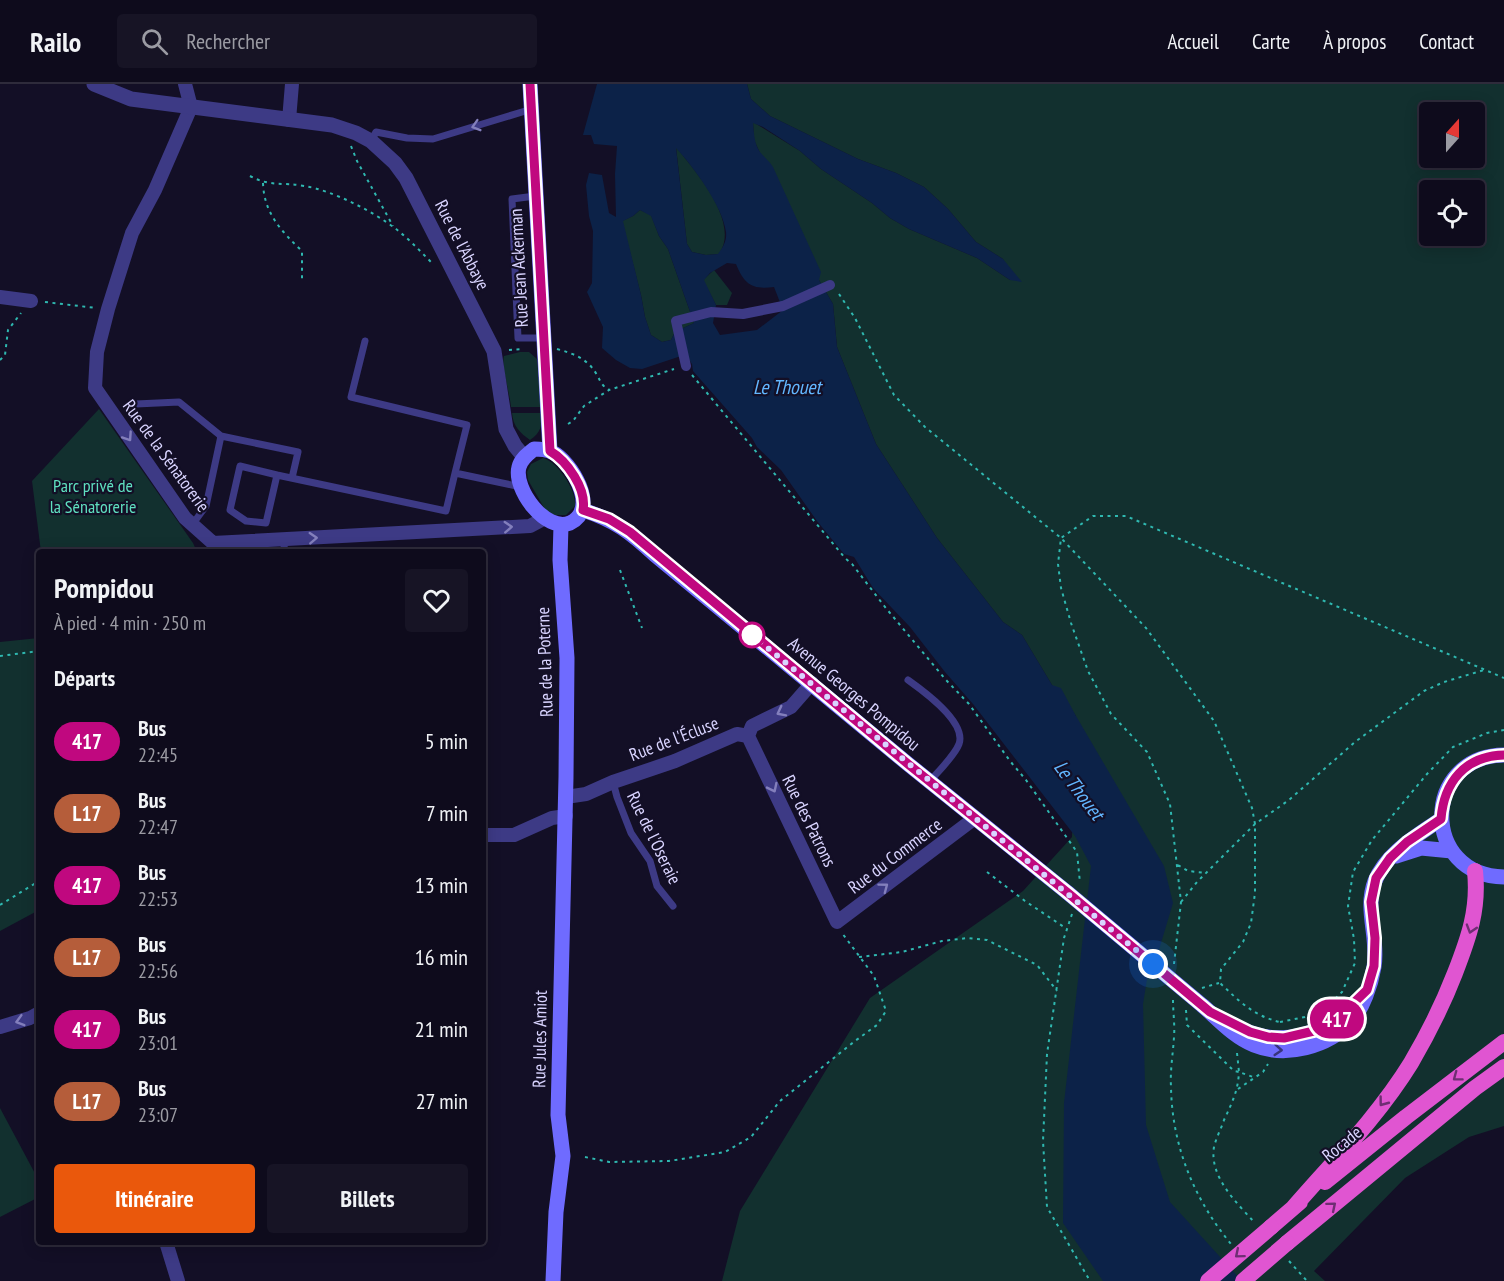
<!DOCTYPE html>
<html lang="fr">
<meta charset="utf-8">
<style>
:root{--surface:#0e0b1c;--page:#171425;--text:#f1f3f6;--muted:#9b9ba3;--line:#2e2b3b;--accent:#ea580c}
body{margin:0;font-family:"PT Sans Narrow",sans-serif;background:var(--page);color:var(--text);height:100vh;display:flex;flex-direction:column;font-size:22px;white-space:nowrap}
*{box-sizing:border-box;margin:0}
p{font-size:20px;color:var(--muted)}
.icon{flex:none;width:33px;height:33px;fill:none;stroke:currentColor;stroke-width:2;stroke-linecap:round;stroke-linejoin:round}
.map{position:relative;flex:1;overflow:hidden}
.panel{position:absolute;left:36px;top:465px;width:450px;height:696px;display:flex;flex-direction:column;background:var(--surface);border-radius:6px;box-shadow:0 3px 15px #0003,0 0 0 2px var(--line)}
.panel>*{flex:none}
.badge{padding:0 12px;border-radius:20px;font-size:21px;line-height:39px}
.needle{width:39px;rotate:21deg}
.controls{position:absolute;left:1419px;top:18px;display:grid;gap:12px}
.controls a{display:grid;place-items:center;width:66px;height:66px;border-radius:6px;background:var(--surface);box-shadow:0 3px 15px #0003,0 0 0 2px var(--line);font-size:30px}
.you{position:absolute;width:30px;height:30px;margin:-15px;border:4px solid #fff;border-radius:50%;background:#1a73e8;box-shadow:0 0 0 9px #1a73e833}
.map>.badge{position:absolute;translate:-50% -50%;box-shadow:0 0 0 3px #fff}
h2{padding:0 18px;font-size:22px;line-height:54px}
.round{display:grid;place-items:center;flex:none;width:63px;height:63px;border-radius:6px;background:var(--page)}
.headline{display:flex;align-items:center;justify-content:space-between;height:102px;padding:0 18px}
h1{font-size:28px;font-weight:700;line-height:45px}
.cta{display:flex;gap:12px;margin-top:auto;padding:12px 18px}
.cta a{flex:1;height:69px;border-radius:6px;background:var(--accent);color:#fff;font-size:24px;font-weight:700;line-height:69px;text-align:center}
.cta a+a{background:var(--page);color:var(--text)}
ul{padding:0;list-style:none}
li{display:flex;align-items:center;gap:18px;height:72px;padding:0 18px}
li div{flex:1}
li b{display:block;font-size:22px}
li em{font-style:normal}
li .badge{min-width:66px;font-weight:700;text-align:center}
header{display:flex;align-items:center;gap:36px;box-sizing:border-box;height:84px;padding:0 30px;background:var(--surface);border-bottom:2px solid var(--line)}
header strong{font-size:28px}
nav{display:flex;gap:33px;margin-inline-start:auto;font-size:21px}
.search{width:420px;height:54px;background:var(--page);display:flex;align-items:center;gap:15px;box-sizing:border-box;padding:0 21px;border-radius:6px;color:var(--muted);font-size:22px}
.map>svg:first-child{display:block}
.green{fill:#12302f;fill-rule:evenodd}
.water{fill:#0c2248;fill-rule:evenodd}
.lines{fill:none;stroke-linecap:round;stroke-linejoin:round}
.path{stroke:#2fb8b0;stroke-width:2;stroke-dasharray:3 4.5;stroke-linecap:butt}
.service{stroke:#3d3a85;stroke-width:7}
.pedestrian{stroke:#3d3a85;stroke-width:10}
.minor{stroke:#3d3a85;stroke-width:14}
.tertiary{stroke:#3d3a85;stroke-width:15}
.secondary{stroke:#6f6bff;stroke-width:15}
.trunk{stroke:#e055d1;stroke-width:16}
.secondary-bridge{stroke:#6f6bff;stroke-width:15}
.trunk-bridge{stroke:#e055d1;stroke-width:16}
.oneway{stroke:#837fbc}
.oneway2{stroke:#6f2e73}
.oneway3{stroke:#38347d}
.line-casing{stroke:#fff;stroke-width:14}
.line{stroke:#c0087f;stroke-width:9}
.walk{stroke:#d9d4ff;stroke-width:6;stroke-dasharray:0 10.8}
.stop-dot{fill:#fff;stroke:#c0087f;stroke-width:3}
.labels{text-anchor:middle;stroke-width:4.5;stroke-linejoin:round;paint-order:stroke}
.street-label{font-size:18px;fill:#d9d4ff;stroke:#130f26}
.park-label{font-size:18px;fill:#5fe0c0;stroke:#130f26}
.water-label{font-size:20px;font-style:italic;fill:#62b6ff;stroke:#130f26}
</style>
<header>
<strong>Railo</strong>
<div class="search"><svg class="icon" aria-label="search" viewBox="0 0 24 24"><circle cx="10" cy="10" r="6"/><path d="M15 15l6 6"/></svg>Rechercher</div>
<nav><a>Accueil</a><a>Carte</a><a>À propos</a><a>Contact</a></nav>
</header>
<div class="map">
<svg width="1504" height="1197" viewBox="0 0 1504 1197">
<rect width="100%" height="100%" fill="#130f26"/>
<!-- green -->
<path class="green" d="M747,0H1504V1042L1469,1053L1405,1094L1314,1187L1325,1197H722L740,1127L870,914L1023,807L1072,753L1076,632L1052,601L1022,551L1003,538L937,454L876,360L837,263L833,220L819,196L754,56L753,38L800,67L821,85L872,119L890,134L909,145L977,174L1010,196L1003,175L976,158L948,125L924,103L896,89L858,75L770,32L751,15ZM1430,28H1474V74H1430ZM1430,106H1474V152H1430Z
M676,63C695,87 741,138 719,170L706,171L692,168L687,160Z
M640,126L651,131L659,152L668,165L694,239L675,248L671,256L662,258L651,251L645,233L641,211L622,137L633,132Z
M714,186L732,209L727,221H716L703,196Z
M520,268H529L537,275L541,323H511C510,310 501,281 504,272Z
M99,325L193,459L197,468H41L32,397Z
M512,329H542C542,341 541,349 530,356C520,349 513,342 512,329Z
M543,374C558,378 577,407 575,422L566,431H555L546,427L528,396L527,388L531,380Z
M39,554V826L0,847V558Z
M0,1024L39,1097V1113L0,1133Z"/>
<!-- water -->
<path class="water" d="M597,0H747L751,15L770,32L858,75L896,89L924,103L948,125L976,158L1003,175L1022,198L1010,196L977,174L909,145L890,134L872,119L821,85L800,67L763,43L753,39C754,48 754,60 760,68C764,73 769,77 773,83L821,188L819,196L833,220L837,263L876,360L937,454L1003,538L1022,551L1052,601L1061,604L1076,632L1164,782L1173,819L1155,879L1147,895L1143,920L1146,1041L1170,1118L1242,1197H1103L1063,1139L1064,1019L1091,782L1075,752L973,620L945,588L910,543L873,504L854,473L844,470L817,437L781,386L757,363L752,354L693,287L692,280L688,274L678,273L642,285L630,284L616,276L602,264L603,243L587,208L592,199L593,147L589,132L586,101L589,89L602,91L609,129L616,133L615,90L617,62L594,60L591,51H583ZM676,64C693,82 723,123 726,148C727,157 723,163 718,170L706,171L692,168L687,160ZM640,126L651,132L659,152L668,165L694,239L675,248L671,256L662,258L651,251L645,233L641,211L623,137L633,132ZM727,179L736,180C744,200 752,206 774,203L783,226L757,246L720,251L713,239L716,221L704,196L710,189Z"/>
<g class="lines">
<!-- path -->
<path class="path" d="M351,62L357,77L393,142
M250,92C270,103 283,98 304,102C332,106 374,128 396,145C410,156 421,168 433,180
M263,99C264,129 281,147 302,167V198
M839,210L855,234L894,311L925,343L1061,454L1146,544L1214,637L1252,724L1255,740V809L1251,839L1243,858L1221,885L1220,899C1238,916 1253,932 1280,938
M45,218L96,224
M557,265C575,270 588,275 597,291C601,298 602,302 609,306
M509,266L522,265
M0,276L5,271L8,246L21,229
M692,291L845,474L852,480L885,523L946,596L969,620L1010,677L1026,696L1077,768L1080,799
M568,340L573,337L584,322L609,306L674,285
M620,486L642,544
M0,572L39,567
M1178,781L1188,787L1206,789
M987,788L1025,817L1067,845
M1181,818L1197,798L1255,740L1289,716L1355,658L1424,607L1444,598L1484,586
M0,821L39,797
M1072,830L1064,854L1047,970L1043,1057L1047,1123L1090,1197
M859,873L902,868L942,857L968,854L987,856L1037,881L1057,907
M1174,880L1181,818L1170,720L1147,668L1111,630L1088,587L1071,539L1061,504L1058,480L1061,454L1093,432H1126L1504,594
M1202,904L1219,899
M1173,916C1173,928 1175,941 1174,953C1173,970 1170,986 1171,1003C1172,1062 1194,1115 1231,1160
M1330,920L1342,908L1355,879L1354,855L1348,822L1353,788L1372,756L1427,690L1453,663L1487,649L1504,646
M1186,926L1187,941L1234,987L1239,988C1238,1007 1232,1019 1224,1036C1221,1045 1216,1054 1214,1063C1209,1093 1237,1119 1255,1139
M1280,938L1305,933L1325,924
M1237,969L1239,988L1253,993
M1238,1005L1263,988L1268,980
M585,1073L609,1078L669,1077L725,1068L751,1053L780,1017L855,957L877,941L886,927L874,892L842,849
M1289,1177L1307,1197"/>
<!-- service -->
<path class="service" d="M371,57L376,48L407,54L433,55L532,25
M535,112L512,115L518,254H542
M365,257L351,313L467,341L455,389L521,403
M136,320L179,318L221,352
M277,391L240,382L230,426L246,437L266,439L277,391L446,427L455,389
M192,441L206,422L221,352L298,368L292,394
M283,455L285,468
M908,596C922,606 967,638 959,660C955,671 938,688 930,697
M613,698L617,713L631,749L650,777L657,802L673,822"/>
<!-- pedestrian -->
<path class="pedestrian" d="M686,282L676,237L711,228L743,230L783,222L830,201"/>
<!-- minor -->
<path class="minor" d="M185,0L191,23L155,106L132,149L108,225L97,268L95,304L185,434L213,459L530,442L545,434
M289,36L292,0
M0,213L31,217
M748,652L837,838L975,734
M748,652L752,642L791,623L812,599
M566,713L586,710L613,698L675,677L737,650L748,652
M483,751H514L552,734L566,732
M0,943L30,934L39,929
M166,1158L178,1197"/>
<!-- tertiary -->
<path class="tertiary" d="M94,0L131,15L332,41L356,49L371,57L395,79L406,94L494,267L506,345L515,362L524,373"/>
<!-- secondary -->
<path class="secondary" d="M530,0L550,367
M534,365C540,365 545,365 552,368C571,377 600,425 570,439C546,449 513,405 519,383C521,375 528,370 534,365Z
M583,426C616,437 630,448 655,471L908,680L1068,809
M1504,671C1421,672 1421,792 1504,793
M1396,772L1421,764L1452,767
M1203,922C1219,936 1234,953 1254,961C1286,974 1328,963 1351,938C1363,924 1371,901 1374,883C1379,854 1364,825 1375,797C1387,768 1417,752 1441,735
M1237,943C1281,966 1325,950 1357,917
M553,1197L556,1128L563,1072L558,1031L566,693L567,574L560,476L561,441"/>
<!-- trunk -->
<path class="trunk" d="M1325,1098L1406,1033L1504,958
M1293,1124C1334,1077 1379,1031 1411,979C1428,950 1443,920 1455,889C1469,853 1479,825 1475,787
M1271,1143L1300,1118
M1287,1159L1475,1004L1504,983"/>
<!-- secondary-bridge -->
<path class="secondary-bridge" d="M1068,809L1203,922"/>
<!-- trunk-bridge -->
<path class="trunk-bridge" d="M1208,1197L1271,1143
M1243,1197L1287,1159"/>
</g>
<!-- one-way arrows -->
<defs><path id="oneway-chevron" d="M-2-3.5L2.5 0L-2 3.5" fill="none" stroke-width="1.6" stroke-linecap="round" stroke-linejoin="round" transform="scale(1.5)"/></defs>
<g class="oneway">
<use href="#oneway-chevron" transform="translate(476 42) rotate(163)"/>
<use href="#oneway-chevron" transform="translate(128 353) rotate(56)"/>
<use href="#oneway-chevron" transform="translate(508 443) rotate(-3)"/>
<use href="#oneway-chevron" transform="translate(313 454) rotate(-3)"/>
<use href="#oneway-chevron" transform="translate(781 628) rotate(153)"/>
<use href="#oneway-chevron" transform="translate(773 704) rotate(64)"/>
<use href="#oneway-chevron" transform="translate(884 803) rotate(-37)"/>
<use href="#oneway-chevron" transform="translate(20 937) rotate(164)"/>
</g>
<g class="oneway2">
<use href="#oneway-chevron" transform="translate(1471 845) rotate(107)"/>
<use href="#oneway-chevron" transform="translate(1457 993) rotate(143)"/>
<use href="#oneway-chevron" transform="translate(1383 1018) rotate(127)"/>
<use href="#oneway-chevron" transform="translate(1332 1122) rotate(-40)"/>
<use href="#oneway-chevron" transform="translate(1239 1170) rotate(140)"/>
</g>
<use class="oneway3" href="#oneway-chevron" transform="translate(1278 966) rotate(4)"/>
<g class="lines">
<!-- line casing -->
<g class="line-casing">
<path id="line" d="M530,0L550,367C567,377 587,405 583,426L609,435L630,448L908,680L1068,809L1210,928L1250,948L1268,953L1284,954L1314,947L1335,937L1367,906L1374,882L1375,854L1371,818L1376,794L1390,774L1407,758L1441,735C1444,698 1465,672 1504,671"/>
</g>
<!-- line -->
<use href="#line" class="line"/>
<!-- walk -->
<path class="walk" d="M752,551L1153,880"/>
</g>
<!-- markers -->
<circle class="stop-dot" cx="752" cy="551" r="12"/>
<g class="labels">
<!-- street labels -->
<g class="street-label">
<text transform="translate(462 161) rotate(63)" y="6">Rue de l'Abbaye</text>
<text transform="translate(519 184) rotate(-93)" y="6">Rue Jean Ackerman</text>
<text transform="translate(166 372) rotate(54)" y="6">Rue de la Sénatorerie</text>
<text transform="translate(545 578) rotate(-92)" y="6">Rue de la Poterne</text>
<text transform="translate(854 610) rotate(40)" y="6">Avenue Georges Pompidou</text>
<text transform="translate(674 655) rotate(-21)" y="6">Rue de l'Écluse</text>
<text transform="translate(809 737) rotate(64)" y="6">Rue des Patrons</text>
<text transform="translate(654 754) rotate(64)" y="6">Rue de l'Oseraie</text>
<text transform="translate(895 772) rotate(-37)" y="6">Rue du Commerce</text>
<text transform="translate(540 955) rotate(-89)" y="6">Rue Jules Amiot</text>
<text transform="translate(1342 1060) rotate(-39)" y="6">Rocade</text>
</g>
<!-- park labels -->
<g class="park-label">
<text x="93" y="408">Parc privé de<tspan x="93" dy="21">la Sénatorerie</tspan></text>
</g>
<!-- water labels -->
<g class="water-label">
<text x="787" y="310">Le Thouet</text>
<text transform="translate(1079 706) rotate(53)" y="7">Le Thouet</text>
</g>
</g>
</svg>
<div class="controls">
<a><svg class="needle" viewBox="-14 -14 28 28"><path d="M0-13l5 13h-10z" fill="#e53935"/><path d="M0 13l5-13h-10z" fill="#9b9ba3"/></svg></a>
<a><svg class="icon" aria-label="locate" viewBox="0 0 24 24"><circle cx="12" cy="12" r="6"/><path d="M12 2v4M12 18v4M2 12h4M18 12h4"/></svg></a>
</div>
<div class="you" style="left:1153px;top:880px"></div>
<b class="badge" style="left:1337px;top:935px;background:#c0087f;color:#fff">417</b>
<section class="panel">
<div class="headline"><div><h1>Pompidou</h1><p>À pied · 4 min · 250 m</p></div><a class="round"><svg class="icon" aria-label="heart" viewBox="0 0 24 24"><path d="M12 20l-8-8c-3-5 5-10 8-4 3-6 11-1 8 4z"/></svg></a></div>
<h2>Départs</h2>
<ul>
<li><span class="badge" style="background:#c0087f;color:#fff">417</span><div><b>Bus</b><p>22:45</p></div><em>5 min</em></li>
<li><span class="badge" style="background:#b55d3a;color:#fff">L17</span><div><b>Bus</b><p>22:47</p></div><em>7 min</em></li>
<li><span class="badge" style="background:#c0087f;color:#fff">417</span><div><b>Bus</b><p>22:53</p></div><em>13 min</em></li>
<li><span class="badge" style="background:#b55d3a;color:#fff">L17</span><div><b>Bus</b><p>22:56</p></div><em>16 min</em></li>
<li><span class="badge" style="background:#c0087f;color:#fff">417</span><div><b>Bus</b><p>23:01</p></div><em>21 min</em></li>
<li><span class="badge" style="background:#b55d3a;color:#fff">L17</span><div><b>Bus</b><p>23:07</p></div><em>27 min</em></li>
</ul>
<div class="cta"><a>Itinéraire</a><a>Billets</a></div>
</section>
</div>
